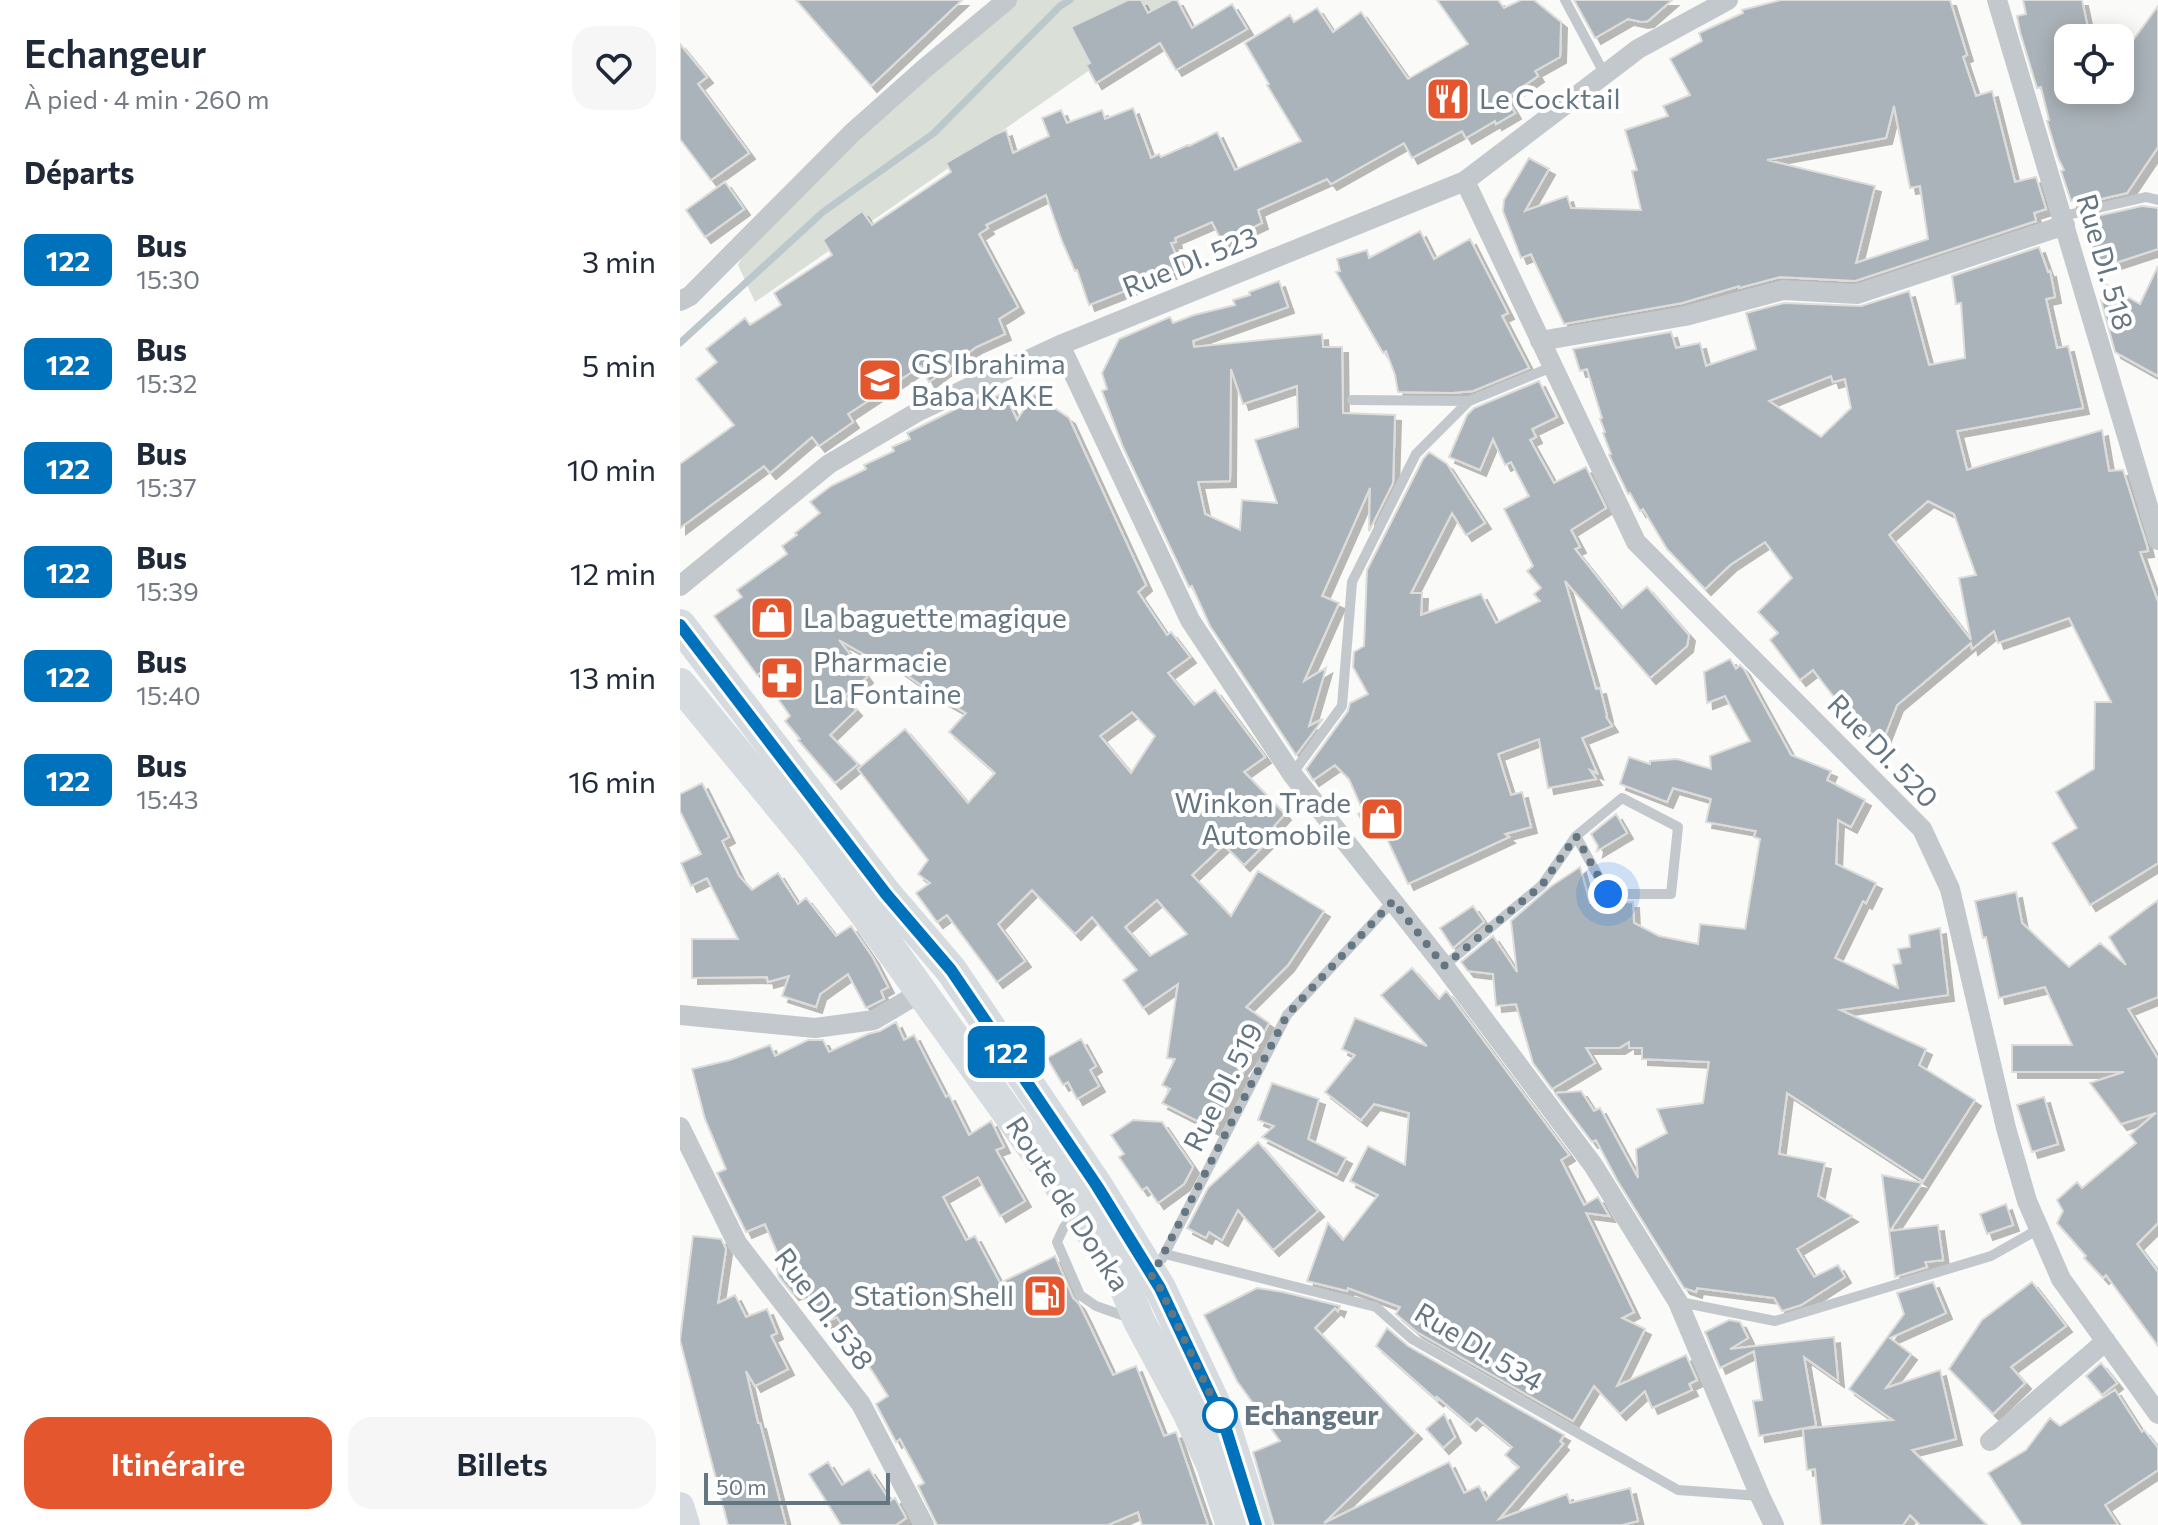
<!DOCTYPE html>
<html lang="fr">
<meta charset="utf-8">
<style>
:root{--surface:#fff;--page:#f6f6f7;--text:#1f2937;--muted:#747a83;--accent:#e4572e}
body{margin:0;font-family:Commissioner,sans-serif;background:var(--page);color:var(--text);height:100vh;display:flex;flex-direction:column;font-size:30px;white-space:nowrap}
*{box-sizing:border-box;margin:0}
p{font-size:26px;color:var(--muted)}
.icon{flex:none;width:44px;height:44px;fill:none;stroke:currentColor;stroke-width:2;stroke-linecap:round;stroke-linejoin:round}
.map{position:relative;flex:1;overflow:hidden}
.panel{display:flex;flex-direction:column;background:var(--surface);width:680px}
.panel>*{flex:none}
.badge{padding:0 16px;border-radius:12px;font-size:28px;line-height:52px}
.tools{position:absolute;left:1374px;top:24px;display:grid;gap:16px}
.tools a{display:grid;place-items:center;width:80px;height:80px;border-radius:16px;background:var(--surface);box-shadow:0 4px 20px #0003;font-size:40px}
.scale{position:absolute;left:24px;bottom:20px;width:186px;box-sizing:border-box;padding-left:8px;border:4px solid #657683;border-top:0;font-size:22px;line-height:28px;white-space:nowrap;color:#657683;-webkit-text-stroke:6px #fff;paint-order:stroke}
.you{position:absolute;width:40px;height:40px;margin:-20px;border:6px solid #fff;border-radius:50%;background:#1a73e8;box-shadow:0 0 0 12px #1a73e833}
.map>.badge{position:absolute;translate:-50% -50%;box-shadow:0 0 0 4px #fff}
h2{padding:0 24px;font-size:30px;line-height:72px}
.round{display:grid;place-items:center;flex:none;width:84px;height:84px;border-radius:24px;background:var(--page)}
.overview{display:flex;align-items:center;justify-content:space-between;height:136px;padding:0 24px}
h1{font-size:38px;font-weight:600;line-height:60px}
.primary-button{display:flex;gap:16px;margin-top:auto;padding:16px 24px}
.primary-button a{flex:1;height:92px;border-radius:24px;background:var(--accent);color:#fff;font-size:32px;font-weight:600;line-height:92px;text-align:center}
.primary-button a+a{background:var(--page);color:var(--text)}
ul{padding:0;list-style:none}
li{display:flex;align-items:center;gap:24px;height:104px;padding:0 24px}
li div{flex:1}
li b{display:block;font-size:30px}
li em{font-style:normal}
li .badge{min-width:88px;font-weight:700;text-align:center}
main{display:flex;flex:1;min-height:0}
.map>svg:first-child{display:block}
.green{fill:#dadfd7}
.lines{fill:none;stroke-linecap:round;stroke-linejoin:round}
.stream{stroke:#bbc7cb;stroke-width:7}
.building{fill:#aab3b9;stroke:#dcdcda;stroke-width:2;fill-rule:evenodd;filter:url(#shadow)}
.service{stroke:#c3c8cc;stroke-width:10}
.minor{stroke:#c3c8cc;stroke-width:20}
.secondary{stroke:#d6dbdf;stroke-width:28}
.primary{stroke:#d6dbdf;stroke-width:32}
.line-casing{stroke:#fff;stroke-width:18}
.line{stroke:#0072bc;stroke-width:12}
.walk{stroke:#657683;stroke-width:8;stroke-dasharray:0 14.4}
.stop-dot{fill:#fff;stroke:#0072bc;stroke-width:4}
.labels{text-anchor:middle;stroke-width:8;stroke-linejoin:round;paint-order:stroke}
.poi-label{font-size:28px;fill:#657683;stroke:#fff;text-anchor:start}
.street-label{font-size:28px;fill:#657683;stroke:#fff}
.stop-label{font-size:28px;font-weight:bold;fill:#657683;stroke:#fff;text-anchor:start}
</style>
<main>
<section class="panel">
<div class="overview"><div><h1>Echangeur</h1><p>À pied · 4 min · 260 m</p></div><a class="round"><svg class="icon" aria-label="heart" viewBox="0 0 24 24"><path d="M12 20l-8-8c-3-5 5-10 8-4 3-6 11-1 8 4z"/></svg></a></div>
<h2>Départs</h2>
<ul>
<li><span class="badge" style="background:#0072bc;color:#fff">122</span><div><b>Bus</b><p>15:30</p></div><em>3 min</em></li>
<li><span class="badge" style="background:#0072bc;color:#fff">122</span><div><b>Bus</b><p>15:32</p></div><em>5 min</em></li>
<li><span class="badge" style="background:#0072bc;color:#fff">122</span><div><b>Bus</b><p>15:37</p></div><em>10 min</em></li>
<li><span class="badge" style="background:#0072bc;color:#fff">122</span><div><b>Bus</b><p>15:39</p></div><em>12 min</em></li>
<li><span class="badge" style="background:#0072bc;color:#fff">122</span><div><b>Bus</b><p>15:40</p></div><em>13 min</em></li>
<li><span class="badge" style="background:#0072bc;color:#fff">122</span><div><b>Bus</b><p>15:43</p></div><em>16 min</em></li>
</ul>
<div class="primary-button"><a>Itinéraire</a><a>Billets</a></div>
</section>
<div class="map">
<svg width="1478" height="1525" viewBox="0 0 1478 1525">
<defs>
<filter id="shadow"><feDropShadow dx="6" dy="6" stdDeviation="0" flood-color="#0004"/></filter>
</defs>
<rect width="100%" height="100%" fill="#fafaf8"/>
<!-- green -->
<path class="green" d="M327,0H499L427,58L75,302L58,265L85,213Z"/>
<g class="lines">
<!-- stream -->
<path class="stream" d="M0,343L143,212L254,133L380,6L390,0"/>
</g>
<!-- building -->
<path class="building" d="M116,0H282L191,86Z
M448,0H461L468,13L492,0H497L512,28L552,4L567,29L496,70L480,43L416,83L406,65L410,63L391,27Z
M757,0H818L824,8L841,0H854L881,22L880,57L855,71L858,76L826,98L835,113L816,124L815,121L786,138L782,131L732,158L724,143L651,184L647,179L578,210L582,223L542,242L532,222L495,238L496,242L491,243L501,269L409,305L397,270L395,271L382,241L366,195L306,225L308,228L299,234L338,307L319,319L325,334L296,347L249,382L241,366L168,414L173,422L139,446L132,437L90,473L84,466L0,528V464L54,425L16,379L37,362L26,349L65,318L70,325L101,305L94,293L152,255L143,240L182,211L192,225L271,172L266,163L316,134L326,130L333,153L369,136L362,118L381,110L387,123L422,110L425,119L453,108L471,158L479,154L481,157L508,145L509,146L537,132L555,170L621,141L587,85L589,84L565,43L610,15L614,22L637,8L653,32L681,12L728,79L788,44Z
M894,0H992L968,21L962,22L948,19L915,38Z
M1101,0H1270L1287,55L1283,57L1296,96L1312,91L1335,182L1356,177L1366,209L1354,213L1356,221L1175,281L1100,277L1059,288V286L1002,303L884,324L851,254L841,258L823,211L824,200L849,158L869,169L845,211L887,196L891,208L961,210L952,171L957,170L945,130L988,116L983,106L1010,95L990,59L1022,41L1019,33L1063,13L1062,10ZM1214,106L1230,188L1240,186L1248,239L1176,263L1195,186L1087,160L1206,138Z
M1343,0H1402L1410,38H1388V90H1440V58L1478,6V147L1447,193L1399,204L1397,199L1391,201L1381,171L1384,170L1378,158L1367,121L1369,120L1361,87L1357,88L1340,32L1337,16L1346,14Z
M0,44L27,77L18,84L69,153L31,180L0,139Z
M45,182L64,209L25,237L6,210Z
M1462,206L1478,208V249L1420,268L1404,219Z
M740,231L754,259L790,239L828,313L822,316L849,368L793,391L772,393L718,392L715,375L706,351L703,353L656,272L660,271L657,259L687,250L689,258Z
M1359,247L1368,272L1370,271L1375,297L1366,299L1377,348L1388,346L1403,408L1277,431L1287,470L1422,430L1429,471L1443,470L1467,546L1468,551L1460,552L1478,602V863L1410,905L1372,843L1397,828L1376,792L1414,769L1415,702H1431L1389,618L1318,643L1314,631L1292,649L1291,643L1217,705L1204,738L1177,728L1181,718L1152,701L1154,697L1133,670L1120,680L1090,640L1098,633L1078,612L1112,578L1085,542L1050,565L1025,589L987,549L963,509L960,511L950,493L948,494L929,455L931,454L923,433L925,432L920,419L922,418L907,369L900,371L893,349L991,332L996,348L1020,343L1026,366L1076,349L1066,313L1104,303L1181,306L1229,291L1249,365L1285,358L1281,303L1276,304L1272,276ZM1151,376L1153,382L1165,379L1171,408L1141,437L1089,401ZM1248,501L1274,514L1296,575L1279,578L1291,640L1209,535Z
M1478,266V376L1435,352L1421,300L1430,298L1425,284L1460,304Z
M599,281L608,307L513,341L514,347L642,334L643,347H662L663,413L715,415L713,483L689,531L690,488L642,596L659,603L624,681L646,668L629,726L643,719L616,755L530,626L512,586L509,587L443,447L422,391L427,389L422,373L439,339L490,317L493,323L514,315L555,305L553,300L570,295L569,292ZM551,369L563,404L617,386L618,427L575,440L597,503L562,500L560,530L525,514L518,482L550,481Z
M859,381L877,417L852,429L856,437L850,440L874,483L906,467L926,508L891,530L900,547L895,549L942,608L967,587L1009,635L1007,646L970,678L885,581L916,689L920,688L927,716L926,717L932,726L902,738L917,773L910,770L916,779L868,788L859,739L818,754L831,795L842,792L851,827L825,834L829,837L728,884L701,826L690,833L678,814L683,811L669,779L655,765L633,780L626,769L668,711L670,703L688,694L673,667L674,652L684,646L687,570L743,459L749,452L767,464L805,523L786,535L772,513L731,593H742L741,615L801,594L816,623L860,601L854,594L861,588L847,571L853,566L824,509L849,496L831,462L825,465L813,439L800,470L769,457L787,415L794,408Z
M306,394L308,399L322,394L326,404L329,403L337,420L354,394L389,418L466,585L458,592L487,635L491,632L510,657L488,673L514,705L535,690L585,757L564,772L605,814L594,826L598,831L564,865L544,845L512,875L551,916L578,871L644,911L608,965L566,1007L589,1023L574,1051L560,1071L563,1072L533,1129L482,1103L490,1089L482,1085L495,1059L487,1058L498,984L463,1008L443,980L457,970L412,917L395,934L352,890L318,924L345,961L317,982L267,915L257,922L236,893L250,883L238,874L248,860L178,769L225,729L288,803L315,773L269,732L286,713L244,689L245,688L207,661L203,665L159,640L187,677L164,696L176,710L150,735L178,764L155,783L118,740L120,739L105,721L110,716L80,673L77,675L34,616L62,597L57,590L107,554L102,546L117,535L115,533L140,513L130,502L151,486L186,469L184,465L214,451L212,447L230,439L227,433ZM452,712L475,736L451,773L420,736ZM477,900L507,934L470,956L445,927Z
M1050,659L1056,669L1060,665L1064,669L1111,755L1151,771L1147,780L1185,800L1171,827L1158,820L1156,864L1196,883L1186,903L1183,901L1155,958L1218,988L1213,965L1221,963L1218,949L1230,947L1229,935L1260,928L1268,995L1160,1010L1246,1049L1239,1065L1295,1100L1243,1181L1107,1093L1099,1154L1145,1163L1138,1196L1172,1216L1117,1249L1134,1277L1158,1265L1165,1277L1121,1305L1102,1311L1094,1298L1017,1288L1016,1292L1004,1288L937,1180L916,1140L912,1142L875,1093L901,1091L914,1111L920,1108L958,1178L956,1149L987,1133L977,1109L1023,1103L1029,1062L962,1059V1048H949V1042L939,1048H906L915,1063L872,1089L853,1063L836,1004L816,1006L813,974L788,971L781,962L813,936L837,972L831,921L870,887L900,867L910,903L953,902L954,923L979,936L1018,944L1020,924L1065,929L1080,839L1074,837L1076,831L1026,822L1031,799L993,788L987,802L940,784L949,757L970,764V761L997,759L1031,769L1030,756L1070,741L1045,696L1027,703L1024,672Z
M22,783L49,837L42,841L59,876L72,890L98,873L118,904L126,898L156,936L171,926L193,958L208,987L201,991L204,999L186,1008L168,974L140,994L136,1007L102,996L109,976L88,982L87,977L12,978V939H58L27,878L11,886L1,863L21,854L0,811V794Z
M936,814L947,833L917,851L918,846L911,834Z
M1336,892L1342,923L1389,967L1420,943L1446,965L1429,937L1478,900V997L1448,1009L1478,1059V1223L1457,1244L1478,1272V1346L1426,1275L1423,1278L1404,1258L1406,1256L1377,1223L1383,1211L1377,1200L1397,1182L1402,1188L1456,1143L1450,1135L1476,1113L1441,1124L1410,1083L1444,1072H1332V1045H1392L1365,987L1319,998L1306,937L1303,938L1295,901Z
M793,906L804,922L773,948L760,928Z
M732,968L759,999L766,991L768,993L889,1155L881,1160L904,1205L918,1197L929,1216L906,1213L954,1312L942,1318L965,1329L937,1386L1006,1355L1017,1380L1009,1384L1012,1390L972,1408L965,1391L940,1414L914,1386L893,1421L737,1332L716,1314L720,1307L668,1288L667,1291L627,1281L648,1223L663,1240L698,1195L670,1181L688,1146L725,1165L729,1113L694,1104L681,1120L645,1092L675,1055L662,1049L675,1018L747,1046L701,995Z
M216,1022L224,1040L234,1035L266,1097L269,1095L289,1135L311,1121L324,1147L316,1150L345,1201L320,1216L298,1177L263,1197L286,1240L295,1236L320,1283L375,1256L393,1298L399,1304L406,1318L433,1375L456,1366L484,1436L496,1432L528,1525H462L458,1512L428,1525H257L238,1486L244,1483L220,1439L216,1442L196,1404L208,1396L196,1377L157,1317L140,1324L126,1289L113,1294L99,1277L97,1269L103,1266L85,1224L66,1232L37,1173L46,1169L25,1119L12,1069L50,1060L90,1045L95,1056L128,1040H143L149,1052L188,1034L200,1031Z
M401,1039L416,1066L410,1070L419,1086L397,1099L388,1082L383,1085L367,1058Z
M592,1083L639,1099L628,1139L666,1158L657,1175L582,1137L594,1126L578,1120Z
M1364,1097L1378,1144L1352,1152L1337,1105Z
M453,1120L482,1122L513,1167L504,1184L478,1203L467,1187L462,1190L439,1157L444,1154L431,1135Z
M578,1142L638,1211L593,1250L558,1210L542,1240L529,1232L526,1238L507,1228L528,1188Z
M1202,1175L1242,1183L1210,1231L1258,1225L1263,1260L1245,1262L1247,1267L1215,1277Z
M1326,1204L1333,1225L1307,1234L1300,1214Z
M13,1236L41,1239L46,1249L38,1303L55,1295L66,1317L87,1309L97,1333L91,1336L108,1369L75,1386L66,1371L78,1423H80L106,1525H48L0,1340Z
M1253,1282L1266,1313L1210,1338L1231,1354L1206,1388L1260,1370L1276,1439L1232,1450L1307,1525H1240L1230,1515L1223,1525H1141L1135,1469L1127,1470L1123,1429L1213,1420L1169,1389L1224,1314L1217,1293Z
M1352,1282L1386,1326L1331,1367L1345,1383L1313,1414L1269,1369L1302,1320Z
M577,1288L603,1292L660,1306L658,1311L655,1308L635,1328L736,1433L644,1523L769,1462L784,1493L799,1486L806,1500L839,1467L825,1455L832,1447L797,1418L790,1425L756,1396L758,1401L696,1346L707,1328L728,1346L884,1435L880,1441L883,1444L819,1519L887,1494L890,1503L950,1488L958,1521L942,1525H594L573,1452L600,1441L557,1381L524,1315Z
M1049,1320L1060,1322L1068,1338L1050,1349L1154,1337L1158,1381L1124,1357L1136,1426L1079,1436L1073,1401L1082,1400L1074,1351L1040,1368L1025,1332Z
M1421,1363L1437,1383L1422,1395L1406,1376Z
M1435,1390L1462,1432L1464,1430L1478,1448V1470L1425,1505L1438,1525H1342L1308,1473L1346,1450L1370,1418L1380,1426Z
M764,1414L775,1437L763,1448L746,1429Z
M148,1462L162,1485L189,1469L210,1501L215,1498L226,1518L216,1525H161L129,1474Z"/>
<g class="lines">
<!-- service -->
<path class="service" d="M885,0L924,73
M1383,216L1466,197L1478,200
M672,400L789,401
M612,774L662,706L672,582L736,454L789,401L872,367
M764,966L862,885L896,836L942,798L998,827L991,894H928L896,836
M397,1214L384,1227L377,1242L400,1295L416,1306L450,1318
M485,1254L696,1307L732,1339L998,1490L1080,1496
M482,1259L607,1015L713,901
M1000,1302L1095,1321L1311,1256L1359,1229"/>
<!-- minor -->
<path class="minor" d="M1317,0L1478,540
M785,181L956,542L1242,829L1270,889L1326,1128L1347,1201L1381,1279L1478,1414
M0,301L10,296L172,133L244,69L327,0
M860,341L1005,316L1103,290L1177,294L1385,225
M380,345L510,620L612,774L764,966L913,1165L998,1302L1080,1496L1094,1525
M0,586L149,464L239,411L380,345L785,181L958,49L1048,0
M0,1015L135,1028L194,1020L241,992
M0,1127L57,1243L181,1404L244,1525
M1310,1441L1426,1341"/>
<!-- secondary -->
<path class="secondary" d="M0,1506L6,1525"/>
<!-- primary -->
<path class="primary" d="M0,625L206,894L271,970L417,1186L480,1288L532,1398L544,1423L576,1525
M0,684L131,843L184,912L399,1212L443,1282L459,1321L508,1412L532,1465L552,1525"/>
</g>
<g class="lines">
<!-- line casing -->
<g class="line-casing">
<path id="line" d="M0,625L206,894L271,970L417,1186L480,1288L532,1398L544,1423L576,1525"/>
</g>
<!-- line -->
<use href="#line" class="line"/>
<!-- walk -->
<path class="walk" d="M540,1415L544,1423L480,1288L472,1276L607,1015L713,901L764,966L862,885L896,836L928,894"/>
</g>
<!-- icons -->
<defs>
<g id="restaurant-square" transform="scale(2.3)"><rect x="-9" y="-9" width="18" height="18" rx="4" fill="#e4572e" stroke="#fff"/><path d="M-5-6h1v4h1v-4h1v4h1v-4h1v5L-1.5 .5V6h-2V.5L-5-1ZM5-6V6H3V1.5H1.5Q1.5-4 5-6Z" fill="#fff"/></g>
<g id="school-square" transform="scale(2.3)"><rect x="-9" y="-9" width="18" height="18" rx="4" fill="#e4572e" stroke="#fff"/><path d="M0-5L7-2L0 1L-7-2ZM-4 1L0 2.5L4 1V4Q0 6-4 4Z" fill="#fff"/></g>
<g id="shop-square" transform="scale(2.3)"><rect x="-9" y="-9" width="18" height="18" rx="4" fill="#e4572e" stroke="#fff"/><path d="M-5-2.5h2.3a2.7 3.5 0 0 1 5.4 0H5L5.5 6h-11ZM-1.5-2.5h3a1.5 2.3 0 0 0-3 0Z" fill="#fff"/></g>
<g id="pharmacy-square" transform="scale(2.3)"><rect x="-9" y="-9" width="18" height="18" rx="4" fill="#e4572e" stroke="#fff"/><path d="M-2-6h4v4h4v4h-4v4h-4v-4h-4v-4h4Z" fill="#fff"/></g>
<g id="fuel-square" transform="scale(2.3)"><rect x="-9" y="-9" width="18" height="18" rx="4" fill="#e4572e" stroke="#fff"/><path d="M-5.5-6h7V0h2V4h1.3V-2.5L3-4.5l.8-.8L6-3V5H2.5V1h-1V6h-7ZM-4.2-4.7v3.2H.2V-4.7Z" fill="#fff"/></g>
</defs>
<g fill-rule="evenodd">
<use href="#restaurant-square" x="768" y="99"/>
<use href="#school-square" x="200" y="380"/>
<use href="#shop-square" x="92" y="618"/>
<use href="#pharmacy-square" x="102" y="678"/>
<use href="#shop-square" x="702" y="819"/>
<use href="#fuel-square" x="365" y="1296"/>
</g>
<!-- markers -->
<circle class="stop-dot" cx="540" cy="1415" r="16"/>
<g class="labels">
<!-- poi labels -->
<g class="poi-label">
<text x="799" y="109">Le Cocktail</text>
<text x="231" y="374">GS Ibrahima<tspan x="231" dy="32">Baba KAKE</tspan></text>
<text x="123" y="628">La baguette magique</text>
<text x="133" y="672">Pharmacie<tspan x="133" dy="32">La Fontaine</tspan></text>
<text x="671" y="813" text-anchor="end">Winkon Trade<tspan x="671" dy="32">Automobile</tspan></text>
<text x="334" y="1306" text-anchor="end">Station Shell</text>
</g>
<!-- street labels -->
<g class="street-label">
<text transform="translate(510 262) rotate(-22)" y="10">Rue DI. 523</text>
<text transform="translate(1425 262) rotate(74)" y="10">Rue DI. 518</text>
<text transform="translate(1203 751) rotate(46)" y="10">Rue DI. 520</text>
<text transform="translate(543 1087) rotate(-63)" y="10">Rue DI. 519</text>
<text transform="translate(388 1204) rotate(57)" y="10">Route de Donka</text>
<text transform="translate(144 1309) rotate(53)" y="10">Rue DI. 538</text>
<text transform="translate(799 1347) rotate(31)" y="10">Rue DI. 534</text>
</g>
<!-- stop labels -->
<g class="stop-label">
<text x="564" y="1425">Echangeur</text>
</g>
</g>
</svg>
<div class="tools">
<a><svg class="icon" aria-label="locate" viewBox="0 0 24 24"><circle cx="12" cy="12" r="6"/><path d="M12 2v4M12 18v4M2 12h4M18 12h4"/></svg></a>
</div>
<div class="scale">50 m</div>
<div class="you" style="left:928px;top:894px"></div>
<b class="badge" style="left:326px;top:1052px;background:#0072bc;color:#fff">122</b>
</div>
</main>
